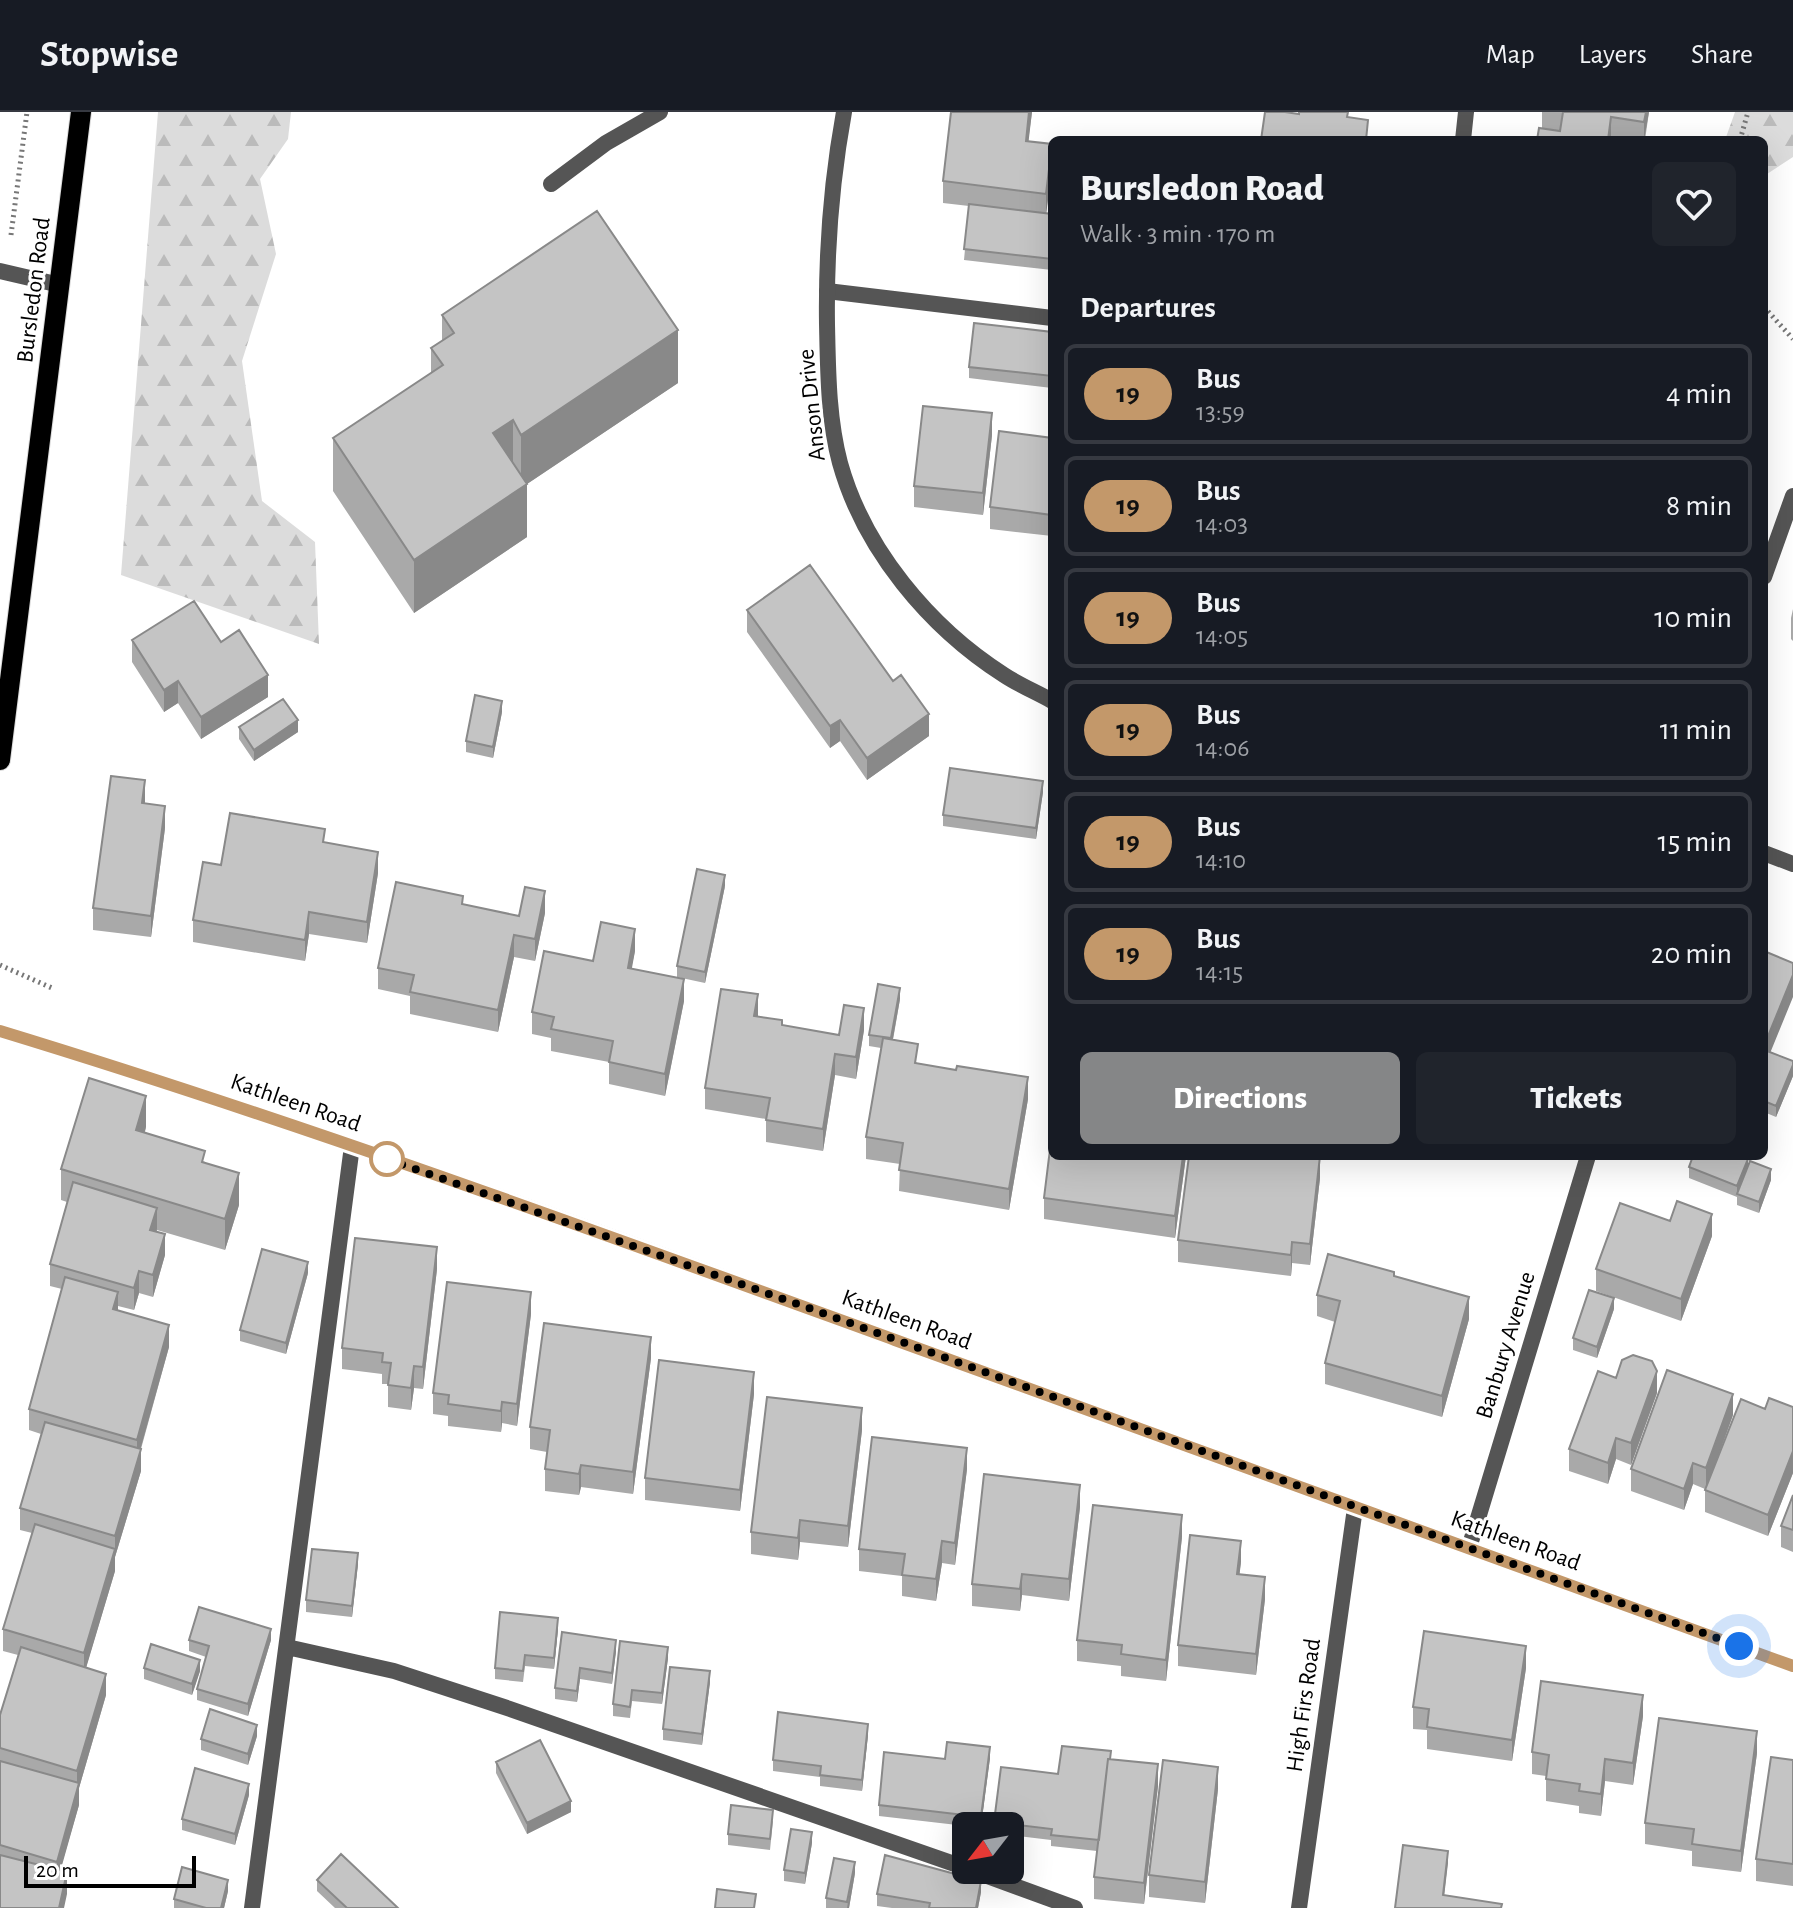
<!DOCTYPE html>
<meta charset="utf-8">
<style>
:root{--surface:#171b24;--page:#20242c;--text:#f1f3f6;--muted:#9ea1a6;--line:#363941;--accent:#858687}
body{margin:0;font-family:"Alegreya Sans",sans-serif;background:var(--page);color:var(--text);height:100vh;display:flex;flex-direction:column;font-size:30px;white-space:nowrap}
*{box-sizing:border-box;margin:0}
p{font-size:26px;color:var(--muted)}
.icon{flex:none;width:44px;height:44px;fill:none;stroke:currentColor;stroke-width:2;stroke-linecap:round;stroke-linejoin:round}
.map{position:relative;flex:1;overflow:hidden}
.sheet{position:absolute;left:1048px;top:24px;width:720px;height:1024px;display:flex;flex-direction:column;background:var(--surface);border-radius:12px;box-shadow:0 8px 32px #0002}
.sheet>*{flex:none}
.badge{padding:0 16px;border-radius:26px;font-size:28px;line-height:52px}
.needle{width:52px;rotate:239deg}
.buttons{position:absolute;left:952px;top:1700px;display:grid;gap:16px}
.buttons a{display:grid;place-items:center;width:72px;height:72px;border-radius:12px;background:var(--surface);box-shadow:0 8px 32px #0002;font-size:40px}
.scale{position:absolute;left:24px;bottom:20px;width:172px;box-sizing:border-box;padding-left:8px;border:4px solid #000;border-top:0;font-size:22px;line-height:28px;white-space:nowrap;color:#000;-webkit-text-stroke:6px #fff;paint-order:stroke}
.you{position:absolute;width:40px;height:40px;margin:-20px;border:6px solid #fff;border-radius:50%;background:#1a73e8;box-shadow:0 0 0 12px #1a73e833}
.map>.badge{position:absolute;translate:-50% -50%;box-shadow:0 0 0 4px #fff}
h2{padding:0 32px;font-size:30px;line-height:72px}
.round{display:grid;place-items:center;flex:none;width:84px;height:84px;border-radius:12px;background:var(--page)}
.summary{display:flex;align-items:center;justify-content:space-between;height:136px;padding:0 32px}
h1{font-size:38px;font-weight:800;line-height:60px}
.button{display:flex;gap:16px;margin-top:auto;padding:16px 32px}
.button a{flex:1;height:92px;border-radius:12px;background:var(--accent);color:#fff;font-size:32px;font-weight:800;line-height:92px;text-align:center}
.button a+a{background:var(--page);color:var(--text)}
ul{padding:0;list-style:none}
li{display:flex;align-items:center;gap:24px;height:100px;margin:0 16px 12px;padding:0 16px;border:4px solid var(--line);border-radius:12px}
li div{flex:1}
li b{display:block;font-size:30px}
li em{font-style:normal}
li .badge{min-width:88px;font-weight:700;text-align:center}
header{display:flex;align-items:center;gap:48px;box-sizing:border-box;height:112px;padding:0 40px;background:var(--surface);border-bottom:2px solid var(--line)}
header strong{font-size:38px}
nav{display:flex;gap:44px;margin-inline-start:auto;font-size:28px}
.map>svg:first-child{display:block}
.forest{fill:url(#forest-firs)}
.lines{fill:none;stroke-linecap:round;stroke-linejoin:round}
.primary-casing{stroke:#dbdbdb;stroke-width:22}
.path{stroke:#777;stroke-width:5;stroke-dasharray:2 4;stroke-linecap:butt}
.service{stroke:#555;stroke-width:16}
.minor{stroke:#555;stroke-width:16}
.primary{stroke:#000;stroke-width:20}
.wall{fill:#a9a9a9}
.shaded-wall{fill:#898989}
.building{fill:#c4c4c4;stroke:#898989;stroke-width:2}
.line-casing{stroke:#fff;stroke-width:18}
.line{stroke:#c3986a;stroke-width:12}
.walk{stroke:#000;stroke-width:8;stroke-dasharray:0 14.4}
.stop-dot{fill:#fff;stroke:#c3986a;stroke-width:4}
.labels{text-anchor:middle;stroke-width:6;stroke-linejoin:round;paint-order:stroke}
.street-label{font-size:24px;fill:#000;stroke:#fff}
</style>
<header>
<strong>Stopwise</strong>
<nav><a>Map</a><a>Layers</a><a>Share</a></nav>
</header>
<div class="map">
<svg width="1793" height="1796" viewBox="0 0 1793 1796">
<defs>
<pattern id="forest-firs" width="22" height="20" patternUnits="userSpaceOnUse" patternTransform="scale(2)"><rect width="22" height="20" fill="#dcdcdc"/><path d="M5 1l3.5 6h-7zM16 11l3.5 6h-7z" fill="#bbb"/></pattern>
</defs>
<rect width="100%" height="100%" fill="#fff"/>
<!-- forest -->
<path class="forest" d="M158,0H291L288,27L260,67L276,142L242,249L262,389L315,430L319,532L121,463Z
M1735,0H1793V45L1764,64V28H1725Z"/>
<g class="lines">
<!-- primary casing -->
<g class="primary-casing">
<path id="primary" d="M0,648L81,0"/>
</g>
<!-- path -->
<path class="path" d="M1740,28L1748,0
M11,123L27,0
M1764,195L1793,227
M0,853L52,876"/>
<!-- service -->
<path class="service" d="M0,159L60,173
M827,179L1052,206
M287,1535L394,1559L510,1597L966,1756
M971,1758L1075,1796
M252,1796L352,1034"/>
<!-- minor -->
<path class="minor" d="M844,0C831,71 826,140 827,212C828,257 828,306 840,351C864,437 929,515 1004,563C1019,573 1036,580 1052,589
M1463,28L1466,0
M551,72L606,31L660,0
M1764,465L1793,384
M1764,741L1793,752
M0,919C335,1022 664,1143 993,1264C1260,1361 1527,1457 1793,1554
M1469,1436L1588,1044
M1299,1796L1355,1396"/>
<!-- primary -->
<use href="#primary" class="primary"/>
</g>
<!-- wall -->
<path class="wall" d="M951,0H1032L1028,30L1052,57L1046,101L1052,102V158L964,148L969,94L943,91V69Z
M1542,0H1649L1645,28H1620L1542,16Z
M442,203L678,271L527,372V425L414,501L333,379V326L431,261V236L442,229Z
M1052,220V276L969,266V255Z
M992,323L983,403L914,395V374Z
M1052,326V424L990,417V395Z
M1793,497V529L1791,527V506Z
M747,498L929,624L867,668L840,629L830,636L747,520Z
M132,528L221,530L268,585L201,627L178,591L164,600L132,550Z
M502,600L493,646L466,640V629Z
M239,615L298,620L254,649L239,627Z
M1043,680L1036,727L943,714V703Z
M165,716L151,825L93,818V796Z
M325,730L378,761L367,831L309,822L305,849L193,830V808L221,753Z
M725,774L705,871L677,865V854Z
M463,793L519,804L545,801L535,849L514,845L498,920L410,902V884L378,877V856Z
M635,839L631,857L684,889L665,984L609,972V950L551,939V926L532,922V900L593,849Z
M1764,839L1770,940L1793,949V964L1776,1005L1764,1000Z
M900,887L893,928L918,952L1028,987L1009,1098L899,1079L900,1052L866,1047V1025L881,936L869,934V923Z
M758,904L782,913L839,923L864,918L856,967L835,963L823,1039L766,1030V1007L705,997V976Z
M146,1015L145,1020L205,1050L239,1093L225,1138L157,1118V1119L165,1143L153,1185L139,1181L134,1198L118,1194V1199L169,1235L141,1337V1359L115,1445V1459L86,1555L106,1583L79,1676V1693L60,1758L67,1782L0,1796V1603L18,1543L3,1539V1517L32,1421L20,1418V1396L41,1322L29,1318V1297L62,1177L50,1174V1152L67,1090L61,1088V1057Z
M1052,1044H1186L1175,1126L1044,1107V1086Z
M1748,1053L1771,1068L1759,1101L1737,1093V1085L1689,1066V1055Z
M1320,1066L1310,1153L1292,1151L1291,1164L1178,1150V1128Z
M1712,1124L1681,1209L1596,1179V1157Z
M437,1157L423,1277L414,1276L411,1298L388,1295V1272H382V1262L342,1257V1236Z
M308,1161L286,1242L240,1229V1218Z
M1394,1164L1469,1207L1442,1305L1325,1272V1251L1335,1210L1317,1204V1183Z
M1614,1197L1597,1246L1573,1238V1226Z
M531,1202L517,1314L502,1311L501,1320L448,1314V1304L433,1302V1281Z
M651,1246L633,1382L581,1375L579,1383L545,1379V1357L547,1340L530,1337V1315Z
M1657,1281L1631,1353L1616,1347L1608,1372L1569,1359V1337Z
M754,1282L740,1399L645,1388V1366Z
M1793,1295V1361L1768,1424L1705,1400V1377L1693,1372L1684,1398L1631,1379V1357L1733,1303L1716,1351L1765,1297Z
M862,1318L848,1435L800,1430L798,1448L751,1442V1420Z
M967,1357L955,1453L942,1451L936,1489L902,1484V1464L859,1459V1437Z
M1793,1383V1440L1781,1435V1414Z
M1080,1395L1069,1489L1022,1483L1020,1499L972,1494V1472Z
M1182,1425L1166,1569L1121,1564V1554L1077,1549V1528Z
M1241,1450L1239,1463L1265,1487L1256,1563L1178,1554V1533Z
M358,1452L352,1505L306,1500V1488Z
M558,1517L554,1557L525,1554L523,1570L495,1567V1556Z
M562,1520L616,1539L612,1572L580,1567L577,1590L555,1587V1576Z
M189,1528H271L248,1604L197,1588V1577L206,1545L189,1539Z
M668,1546L662,1592L632,1589L630,1606L613,1604V1592Z
M144,1556L200,1559L192,1583L144,1567Z
M1526,1556L1512,1649L1427,1637V1618L1413,1617V1595Z
M710,1570L702,1633L663,1628V1617Z
M1643,1604L1633,1673L1605,1669L1601,1704L1579,1701V1694L1546,1689V1664L1532,1662V1640Z
M868,1623L862,1679L820,1674V1665L773,1659V1648Z
M257,1624L248,1653L201,1638V1627Z
M1757,1641L1741,1760L1692,1754V1739L1645,1732V1711Z
M990,1646L981,1714H966L879,1704V1693L945,1647Z
M1111,1647L1158,1674L1144,1792L1094,1787V1765L1097,1739L1051,1734V1728L1010,1723V1714H994V1710L1058,1662Z
M1793,1648V1774L1756,1769V1747Z
M496,1650L571,1700L527,1722L496,1661Z
M1218,1677L1205,1791L1149,1785V1763Z
M249,1683L235,1733L182,1718V1707Z
M773,1709L770,1738L728,1733V1722Z
M812,1731L805,1772L784,1769V1758Z
M855,1761L849,1796H826V1786Z
M317,1768L398,1796H335L317,1779Z
M228,1779L224,1796H174V1787Z
M981,1780L978,1796H892L877,1794V1782Z"/>
<!-- shaded-wall -->
<path class="shaded-wall" d="M1029,0H1032L1026,51V29Z
M1646,0H1649L1644,28V10Z
M1611,5V28H1608Z
M1052,35V57L1046,103V82Z
M678,218V271L527,372V425L414,501V448L521,376V323Z
M992,301V323L983,403V381Z
M513,308V361L493,321Z
M268,563V585L201,627V605Z
M178,569V591L164,600V578Z
M502,589V600L493,646V635Z
M929,602V624L867,668V646Z
M298,608V620L254,649V638Z
M840,608V629L830,636V614Z
M145,668V690L142,713V691Z
M1043,669V680L1036,727V716Z
M165,694V716L151,825V804Z
M378,740V761L367,831V810Z
M725,763V774L705,871V860Z
M545,779V801L535,849V827Z
M309,800V822L305,849V828Z
M635,817V839L628,878V856Z
M514,823V845L498,920V898Z
M1793,863V885L1764,956V934Z
M684,867V889L665,984V962Z
M900,876V887L891,937V926Z
M758,882V904H754Z
M864,896V918L856,967V945Z
M835,942V963L823,1039V1017Z
M1793,953V964L1776,1005V994Z
M1028,965V987L1009,1098V1077Z
M146,984V1015L136,1049V1018Z
M1183,1044H1186L1175,1126V1104Z
M1320,1044V1066L1310,1153V1132Z
M1748,1047V1059L1737,1082V1074Z
M1771,1057V1068L1759,1101V1090Z
M239,1061V1093L225,1138V1107Z
M157,1096V1117L150,1139V1118Z
M1712,1102V1124L1681,1209V1187Z
M165,1122V1143L153,1185V1163Z
M1292,1130V1151L1291,1164V1143Z
M437,1135V1157L423,1277V1255Z
M308,1150V1161L286,1242V1231Z
M139,1159V1181L134,1198V1176Z
M118,1180V1202L113,1197Z
M531,1180V1202L517,1314V1292Z
M1469,1185V1207L1442,1305V1284Z
M1614,1186V1197L1597,1246V1235Z
M169,1213V1235L137,1349V1328Z
M651,1225V1246L633,1382V1360Z
M414,1254V1276L411,1298V1276Z
M1657,1259V1281L1631,1353V1331Z
M754,1260V1282L740,1399V1378Z
M1733,1282V1303L1706,1377V1356Z
M502,1290V1311L501,1320V1299Z
M862,1296V1318L848,1435V1414Z
M1616,1326V1347L1608,1372V1351Z
M967,1336V1357L955,1453V1431Z
M141,1337V1359L115,1445V1459L84,1563V1541L115,1438V1424Z
M1793,1339V1361L1768,1424V1403Z
M1693,1351V1372L1684,1398V1377Z
M581,1353V1375L579,1383V1362Z
M1080,1373V1395L1069,1489V1467Z
M1182,1403V1425L1166,1569V1548Z
M800,1408V1430L798,1448V1426Z
M942,1429V1451L936,1489V1467Z
M1241,1429V1450L1237,1484V1462Z
M358,1441V1452L352,1505V1494Z
M1022,1462V1483L1020,1499V1477Z
M1265,1465V1487L1256,1563V1542Z
M558,1506V1517L554,1557V1546Z
M271,1517V1528L248,1604V1592Z
M616,1528V1539L612,1572V1561Z
M1526,1534V1556L1512,1649V1628Z
M668,1535V1546L662,1592V1581Z
M200,1548V1559L192,1583V1572Z
M580,1556V1567L577,1590V1579Z
M710,1559V1570L702,1633V1622Z
M106,1562V1583L79,1676V1693L57,1771V1750L77,1676V1659Z
M1643,1583V1604L1633,1673V1651Z
M868,1612V1623L862,1679V1668Z
M257,1613V1624L248,1653V1642Z
M1757,1619V1641L1741,1760V1739Z
M990,1635V1646L981,1714V1705Z
M1605,1647V1669L1601,1704V1682Z
M1158,1652V1674L1144,1792V1771Z
M1218,1655V1677L1205,1791V1770Z
M249,1672V1683L235,1733V1722Z
M571,1689V1700L527,1722V1711Z
M812,1720V1731L805,1772V1761Z
M1448,1739V1751L1443,1794V1783Z
M855,1750V1761L849,1796H847Z
M67,1760V1782L64,1796H59Z
M228,1768V1779L224,1796H221Z
M981,1769V1780L978,1796H976Z"/>
<!-- building -->
<path class="building" d="M951,0H1029L1026,29L1052,32L1046,82L943,69Z
M1265,0H1285L1299,2V0H1348L1347,5L1368,8L1366,28H1261Z
M1563,0H1646L1644,10L1611,5L1608,28H1537L1539,16L1560,19Z
M969,92L1052,102V147L964,137Z
M597,99L678,218L521,323L513,308L493,321L527,372L414,448L333,326L443,253L431,236L454,221L442,203Z
M974,211L1052,220V264L969,255Z
M923,294L992,301L983,381L914,374Z
M999,319L1052,326V403L990,395Z
M810,453L893,569L901,563L929,602L867,646L840,608L830,614L747,498Z
M194,489L221,530L239,518L268,563L201,605L178,569L164,578L132,528Z
M475,583L502,589L493,635L466,629Z
M283,587L298,608L254,638L239,615Z
M950,656L1043,669L1036,716L943,703Z
M111,664L145,668L142,691L165,694L151,804L93,796Z
M230,701L325,717L323,730L378,740L367,810L309,800L305,828L193,808L203,750L221,753Z
M697,757L725,763L705,860L677,854Z
M396,770L463,784L462,792L519,804L525,775L545,779L535,827L514,823L498,898L410,880L414,863L378,856Z
M601,810L635,817L628,856L684,867L665,962L609,950L613,929L551,917L554,905L532,900L544,839L593,849Z
M1764,839L1793,851V863L1764,934Z
M878,872L900,876L891,926L869,923Z
M721,877L758,882L754,904L782,908V913L839,923L844,893L864,896L856,945L835,942L823,1017L766,1008L770,986L705,976Z
M883,926L918,932L915,951L956,958L957,954L1028,965L1009,1077L899,1058L903,1031L866,1025Z
M1767,939L1793,949V953L1776,994L1764,989V946Z
M89,966L146,984L136,1018L205,1039L202,1050L239,1061L225,1107L61,1057Z
M1052,1021V1044H1183L1175,1104L1044,1086Z
M1189,1044H1320L1310,1132L1292,1130L1291,1143L1178,1128Z
M1693,1044H1739L1748,1047L1737,1074L1689,1055Z
M1750,1049L1771,1057L1759,1090L1737,1082Z
M73,1070L157,1096L150,1118L165,1122L153,1163L139,1159L134,1176L50,1152Z
M1677,1089L1712,1102L1681,1187L1596,1157L1620,1091L1670,1109Z
M355,1126L437,1135L423,1255L414,1254L411,1276L388,1273L391,1251L382,1250L383,1241L342,1236Z
M262,1137L308,1150L286,1231L240,1218Z
M1328,1142L1394,1160V1164L1469,1185L1442,1284L1325,1251L1340,1189L1317,1183Z
M65,1165L118,1180L113,1197L169,1213L137,1328L29,1297Z
M447,1170L531,1180L517,1292L502,1290L501,1299L448,1292L449,1283L433,1281Z
M1589,1178L1614,1186L1597,1235L1573,1226Z
M544,1211L651,1225L633,1360L581,1353L579,1362L545,1357L550,1318L530,1315Z
M1633,1243L1652,1249L1657,1259L1631,1331L1616,1326L1608,1351L1569,1337L1598,1259L1616,1266L1622,1248Z
M659,1248L754,1260L740,1378L645,1366Z
M1667,1258L1733,1282L1706,1356L1693,1351L1684,1377L1631,1357Z
M767,1285L862,1296L848,1414L800,1408L798,1426L751,1420Z
M1769,1286L1793,1295V1339L1768,1403L1705,1378L1741,1287L1765,1297Z
M45,1310L141,1337L115,1424L20,1396Z
M872,1325L967,1336L955,1431L942,1429L936,1467L902,1463L905,1442L859,1437Z
M984,1362L1080,1373L1069,1467L1022,1462L1020,1477L972,1472Z
M1793,1383V1418L1781,1414Z
M1093,1393L1182,1403L1166,1548L1121,1542L1122,1533L1077,1528Z
M35,1412L115,1437L84,1541L3,1517Z
M1190,1423L1241,1429L1237,1462L1265,1465L1256,1542L1178,1533Z
M312,1437L358,1441L352,1494L306,1488Z
M199,1495L271,1517L248,1592L197,1577L209,1534L189,1528Z
M500,1500L558,1506L554,1546L525,1543L523,1559L495,1556Z
M1424,1519L1526,1534L1512,1628L1427,1615L1429,1597L1413,1595Z
M562,1520L616,1528L612,1561L580,1556L577,1579L555,1576Z
M620,1529L668,1535L662,1581L632,1578L630,1595L613,1592Z
M151,1532L200,1548L192,1572L144,1556Z
M21,1535L106,1562L77,1659L0,1636V1603Z
M670,1555L710,1559L702,1622L663,1617Z
M1541,1569L1643,1583L1633,1651L1605,1647L1601,1682L1579,1679L1580,1672L1546,1667L1549,1643L1532,1640Z
M210,1597L257,1613L248,1642L201,1627Z
M778,1600L868,1612L862,1668L820,1663L821,1654L773,1648Z
M1659,1606L1757,1619L1741,1739L1692,1732L1694,1717L1645,1711Z
M540,1628L571,1689L527,1711L496,1650Z
M947,1630L990,1635L981,1705L879,1693L884,1640L945,1647Z
M1062,1634L1111,1639L1110,1647H1108L1099,1728L1051,1723L1052,1717L994,1710L1001,1655L1058,1662Z
M1771,1645L1793,1648V1752L1756,1747Z
M1108,1647L1158,1652L1144,1771L1094,1765Z
M1163,1648L1218,1655L1205,1770L1149,1763Z
M0,1649L79,1671L57,1750L0,1733Z
M195,1656L249,1672L235,1722L182,1707Z
M731,1693L773,1698L770,1727L728,1722Z
M791,1717L812,1720L805,1761L784,1758Z
M1403,1733L1448,1739L1443,1783L1502,1792L1501,1796H1395Z
M341,1742L398,1796H347L317,1768Z
M0,1743L67,1760L59,1796H0Z
M885,1743L981,1769L976,1796H929L930,1791L877,1782Z
M834,1746L855,1750L847,1790L826,1786Z
M182,1755L228,1768L221,1796H206L174,1787Z
M717,1777L756,1782L754,1796H715Z"/>
<g class="lines">
<!-- line casing -->
<g class="line-casing">
<path id="line" d="M0,919C302,1011 598,1120 895,1228C1194,1337 1494,1445 1793,1554"/>
</g>
<!-- line -->
<use href="#line" class="line"/>
<!-- walk -->
<path class="walk" d="M387,1047L381,1045L806,1195L1739,1534"/>
</g>
<!-- markers -->
<circle class="stop-dot" cx="387" cy="1047" r="16"/>
<g class="labels">
<!-- street labels -->
<g class="street-label">
<text transform="translate(33 178) rotate(-83)" y="8">Bursledon Road</text>
<text transform="translate(811 293) rotate(-96)" y="8">Anson Drive</text>
<text transform="translate(296 990) rotate(19)" y="8">Kathleen Road</text>
<text transform="translate(907 1207) rotate(20)" y="8">Kathleen Road</text>
<text transform="translate(1505 1233) rotate(-73)" y="8">Banbury Avenue</text>
<text transform="translate(1516 1428) rotate(20)" y="8">Kathleen Road</text>
<text transform="translate(1303 1593) rotate(-82)" y="8">High Firs Road</text>
</g>
</g>
</svg>
<div class="buttons">
<a><svg class="needle" viewBox="-14 -14 28 28"><path d="M0-13l5 13h-10z" fill="#e53935"/><path d="M0 13l5-13h-10z" fill="#9ea1a6"/></svg></a>
</div>
<div class="scale">20 m</div>
<div class="you" style="left:1739px;top:1534px"></div>
<section class="sheet">
<div class="summary"><div><h1>Bursledon Road</h1><p>Walk · 3 min · 170 m</p></div><a class="round"><svg class="icon" aria-label="heart" viewBox="0 0 24 24"><path d="M12 20l-8-8c-3-5 5-10 8-4 3-6 11-1 8 4z"/></svg></a></div>
<h2>Departures</h2>
<ul>
<li><span class="badge" style="background:#c3986a;color:#111">19</span><div><b>Bus</b><p>13:59</p></div><em>4 min</em></li>
<li><span class="badge" style="background:#c3986a;color:#111">19</span><div><b>Bus</b><p>14:03</p></div><em>8 min</em></li>
<li><span class="badge" style="background:#c3986a;color:#111">19</span><div><b>Bus</b><p>14:05</p></div><em>10 min</em></li>
<li><span class="badge" style="background:#c3986a;color:#111">19</span><div><b>Bus</b><p>14:06</p></div><em>11 min</em></li>
<li><span class="badge" style="background:#c3986a;color:#111">19</span><div><b>Bus</b><p>14:10</p></div><em>15 min</em></li>
<li><span class="badge" style="background:#c3986a;color:#111">19</span><div><b>Bus</b><p>14:15</p></div><em>20 min</em></li>
</ul>
<div class="button"><a>Directions</a><a>Tickets</a></div>
</section>
</div>
